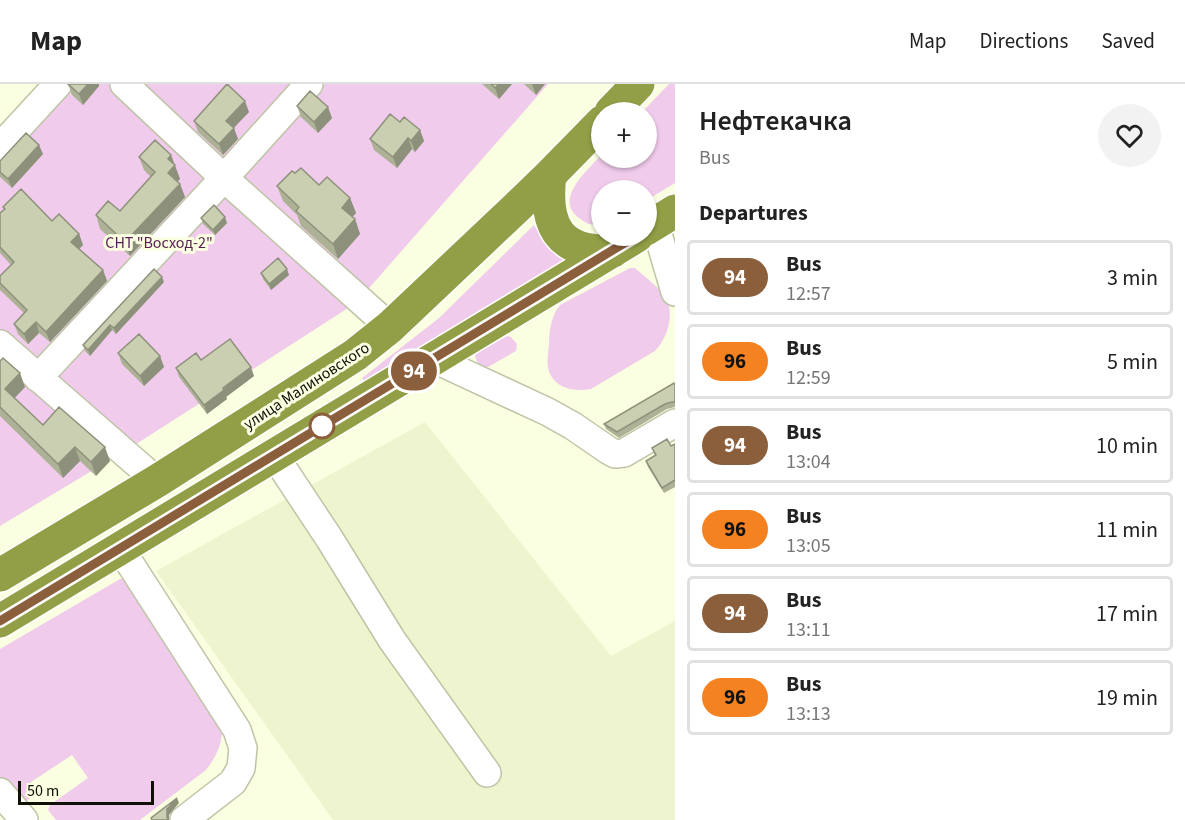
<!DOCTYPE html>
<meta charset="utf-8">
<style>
:root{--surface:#fff;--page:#f2f2f2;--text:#222;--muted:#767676;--line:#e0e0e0}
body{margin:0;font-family:"Source Sans 3",sans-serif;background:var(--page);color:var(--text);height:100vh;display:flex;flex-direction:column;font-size:22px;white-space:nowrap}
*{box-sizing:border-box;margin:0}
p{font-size:20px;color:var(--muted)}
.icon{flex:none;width:33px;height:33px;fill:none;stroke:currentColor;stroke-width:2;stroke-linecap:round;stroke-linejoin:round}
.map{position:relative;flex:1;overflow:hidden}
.side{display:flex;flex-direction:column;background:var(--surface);width:510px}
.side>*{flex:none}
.badge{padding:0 12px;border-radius:20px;font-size:21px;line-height:39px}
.buttons{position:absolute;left:591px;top:18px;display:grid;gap:12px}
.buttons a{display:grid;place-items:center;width:66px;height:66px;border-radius:50%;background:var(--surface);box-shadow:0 2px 4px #0004;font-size:30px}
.scale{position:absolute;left:18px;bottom:15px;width:136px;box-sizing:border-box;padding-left:6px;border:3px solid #0f1107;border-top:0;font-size:16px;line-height:21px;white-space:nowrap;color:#0f1107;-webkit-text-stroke:4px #f9ffe0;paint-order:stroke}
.map>.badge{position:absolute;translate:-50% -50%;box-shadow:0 0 0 3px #fff}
h2{padding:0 24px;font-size:22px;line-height:54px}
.round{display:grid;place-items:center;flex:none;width:63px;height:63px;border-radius:32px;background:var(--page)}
.headline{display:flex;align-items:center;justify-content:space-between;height:102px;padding:0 24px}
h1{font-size:28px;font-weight:600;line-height:45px}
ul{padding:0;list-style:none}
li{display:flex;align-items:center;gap:18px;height:75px;margin:0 12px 9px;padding:0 12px;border:3px solid var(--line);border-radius:6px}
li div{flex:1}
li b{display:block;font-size:22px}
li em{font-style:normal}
li .badge{min-width:66px;font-weight:700;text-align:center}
header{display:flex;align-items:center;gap:36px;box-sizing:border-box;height:84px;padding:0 30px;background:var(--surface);border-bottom:2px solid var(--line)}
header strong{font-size:28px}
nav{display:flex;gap:33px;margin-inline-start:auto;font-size:21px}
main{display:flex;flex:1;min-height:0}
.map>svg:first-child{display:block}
.built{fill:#eef5ce}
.green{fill:#f0cbec}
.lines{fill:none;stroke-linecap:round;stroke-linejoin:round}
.minor-casing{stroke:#bec4a6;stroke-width:30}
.highway-casing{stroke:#fff;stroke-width:36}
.minor{stroke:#fff;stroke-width:27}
.highway{stroke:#939f46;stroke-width:33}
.wall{fill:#adb297}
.shaded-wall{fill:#8d917b}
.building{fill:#c9cfb0;stroke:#8d917b;stroke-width:1.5}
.line-casing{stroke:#fff;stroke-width:14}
.line{stroke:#8b5e3c;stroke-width:9}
.stop-dot{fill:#fff;stroke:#8b5e3c;stroke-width:3}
.labels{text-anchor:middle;stroke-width:6;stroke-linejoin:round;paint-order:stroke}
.park-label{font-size:16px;fill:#581d55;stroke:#f9ffe0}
.street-label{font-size:16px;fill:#0f1107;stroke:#f9ffe0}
</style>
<header>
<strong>Map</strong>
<nav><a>Map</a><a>Directions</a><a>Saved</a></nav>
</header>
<main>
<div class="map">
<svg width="675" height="736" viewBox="0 0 675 736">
<rect width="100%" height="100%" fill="#f9ffe0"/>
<!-- built -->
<path class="built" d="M425,338L611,572L675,537V736H333L156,487Z"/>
<!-- green -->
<path class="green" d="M50,0H548L356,219L130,364L0,442V55Z
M669,0H675V99L647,116L646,106H602L601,141C593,142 586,140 579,134C553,115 588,86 601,71L602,74H646V28H642Z
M534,141L546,161L565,177L364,297L362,294L439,234Z
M630,184H635C645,193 659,203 666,214C675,231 667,255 655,267L591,305C576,308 557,305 550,290C546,281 548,270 549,261C549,248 551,232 560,221Z
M507,252L511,253L517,260L516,267L488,283C479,285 477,279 475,272L476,269Z
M120,495H126L222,641C223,659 217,672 206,686L140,736H56L48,726L50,721L88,694L72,671L31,698L36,710L22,720L0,693V565Z"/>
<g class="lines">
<!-- minor casing -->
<g class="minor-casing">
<path id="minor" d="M124,0L224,94L390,243
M0,63L58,0
M655,140L675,208
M0,260L157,397
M434,275L548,328L573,342L608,366L615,370L624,369L675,339
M38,294L224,94L309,0
M274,371L329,454L392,556L487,689
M120,464L237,646L243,664L241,684L233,698L184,736
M0,708L24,736"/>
</g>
<!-- highway casing -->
<g class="highway-casing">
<path id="highway" d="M611,28L638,0
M550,91C544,141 558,170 613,167
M646,145L675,127
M0,491L157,397L355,271L390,243L517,123L550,91L602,38
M0,537L637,152"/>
</g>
<!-- minor -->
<use href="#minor" class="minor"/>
<!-- highway -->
<use href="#highway" class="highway"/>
</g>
<!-- wall -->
<path class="wall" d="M68,0L99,2L83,21L72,11Z
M482,0H512L499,15Z
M524,0H545L536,11Z
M297,22L332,34L318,49L301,33Z
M249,28L233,44L238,55L223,71L198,48L194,37Z
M400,38L420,46L424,57L415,68L412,65L397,84L374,66L370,55Z
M43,70L12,104L0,93V77Z
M171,71L180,95L177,98L180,100L185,113L130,172L100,145L96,131L120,127L151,93L144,86L139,73Z
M295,89L319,101L350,114L356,129L352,133L355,135L360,150L338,175L301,142L297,131L283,117L277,102Z
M3,123L52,137L79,150L83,161L79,165L103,186L107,197L50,258L39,249L28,260L18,250L14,240L24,229L0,206V192L11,181L0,169V129L4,125Z
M201,134L227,139L215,151L203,140Z
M261,189L289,191L271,206L263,195Z
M164,198L116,250L112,246L90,272L85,267L83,261Z
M118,269L160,272L164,283L144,302L122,280Z
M201,276L254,292L226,313L227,315L207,330L179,293L176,284Z
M0,277L25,303L14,314L43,341L110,377L96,392L80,377L63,394L0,332Z
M675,301V323L667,325L619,354L606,345L604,340Z
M675,360V403L664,409L648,383L646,377L655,372L652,364L671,362Z"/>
<!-- shaded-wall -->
<path class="shaded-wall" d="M88,0H99V2L83,21L79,10Z
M499,0H512L499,15L495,4Z
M532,0H545L536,11Z
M245,17L249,28L230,48L226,37Z
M328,23L332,34L318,49L314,38Z
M234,44L238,55L223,71L219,60Z
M420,46L424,57L415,68L411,57Z
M408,54L412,65L397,84L393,73Z
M39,61L43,70L12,104L8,95Z
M171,71L180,95L172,102L168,89V75Z
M180,100L185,113L130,172L125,158Z
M350,114L356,129L347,139L342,124Z
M225,133L227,139L215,151L213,146Z
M355,135L360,150L338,175L333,160Z
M79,150L83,161L75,169L71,158Z
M287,185L289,191L271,206L269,200Z
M103,186L107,197L50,258L46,248Z
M162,193L164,198L116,250L114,244Z
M36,238L39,249L28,260L24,250Z
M110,241L112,246L90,272L88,266Z
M160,272L164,283L144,302L140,292Z
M251,283L254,292L226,313L227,315L207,330L204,321L223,304Z
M20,289L25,303L10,319L5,305Z
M75,363L80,377L63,394L58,380Z
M105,363L110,377L96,392L91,378Z
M177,714L179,719L169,731V736H168L167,733V725Z"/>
<!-- building -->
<path class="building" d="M68,0H88L79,10Z
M227,0L245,17L226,37L234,44L219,60L194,37Z
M491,0H499L495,4Z
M310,7L328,23L314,38L297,22Z
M390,30L400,38L404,33L420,46L411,57L408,54L393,73L370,55Z
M26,49L39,61L8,95L0,88V77Z
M155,56L171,71L168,75L175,81L168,89L180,100L125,158L96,131L108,117L120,127L155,88L139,73Z
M301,84L319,101L327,93L350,114L342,124L355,135L333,160L296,127L299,123L277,102L292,87L295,89Z
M21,105L52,137L59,130L79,150L71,158L103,186L46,248L36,238L24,250L14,240L27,226L0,199V192L14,178L0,163V129L5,125L3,123Z
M214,121L225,133L213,146L201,134Z
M278,174L287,185L269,200L261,189Z
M154,185L162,193L114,244L110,241L88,266L83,261Z
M139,250L160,272L140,292L118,269Z
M230,255L251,283L223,304L224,306L204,321L176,284L196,269L201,276Z
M3,274L20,289L5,305L43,341L59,323L105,363L91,378L75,363L58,380L0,323V277Z
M674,299L675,301V318H672L665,320L617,348L604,340Z
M667,355L671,362L675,360V396L662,404L646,377L656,371L652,364Z
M177,714L167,725V733L168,736H152L151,734Z"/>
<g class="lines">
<!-- line casing -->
<g class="line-casing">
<path id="line" d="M0,537L636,152"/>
</g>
<!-- line -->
<use href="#line" class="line"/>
</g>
<!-- markers -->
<circle class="stop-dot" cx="322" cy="342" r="12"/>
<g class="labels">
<!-- park labels -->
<g class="park-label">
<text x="159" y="164">СНТ "Восход-2"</text>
</g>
<!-- street labels -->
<g class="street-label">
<text transform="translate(306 301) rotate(-33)" y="6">улица Малиновского</text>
</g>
</g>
</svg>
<div class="buttons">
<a>+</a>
<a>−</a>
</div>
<div class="scale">50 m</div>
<b class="badge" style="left:414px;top:287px;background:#8b5e3c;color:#fff">94</b>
</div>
<section class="side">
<div class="headline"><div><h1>Нефтекачка</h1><p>Bus</p></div><a class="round"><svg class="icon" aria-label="heart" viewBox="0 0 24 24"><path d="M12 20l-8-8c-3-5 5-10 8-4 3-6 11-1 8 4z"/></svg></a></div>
<h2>Departures</h2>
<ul>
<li><span class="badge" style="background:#8b5e3c;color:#fff">94</span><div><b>Bus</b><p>12:57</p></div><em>3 min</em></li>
<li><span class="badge" style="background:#f58220;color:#111">96</span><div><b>Bus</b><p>12:59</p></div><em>5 min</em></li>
<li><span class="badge" style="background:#8b5e3c;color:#fff">94</span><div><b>Bus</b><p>13:04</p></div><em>10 min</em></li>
<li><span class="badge" style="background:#f58220;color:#111">96</span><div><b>Bus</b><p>13:05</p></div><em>11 min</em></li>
<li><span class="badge" style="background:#8b5e3c;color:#fff">94</span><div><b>Bus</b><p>13:11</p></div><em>17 min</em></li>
<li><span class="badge" style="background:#f58220;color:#111">96</span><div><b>Bus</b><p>13:13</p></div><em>19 min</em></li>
</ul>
</section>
</main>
